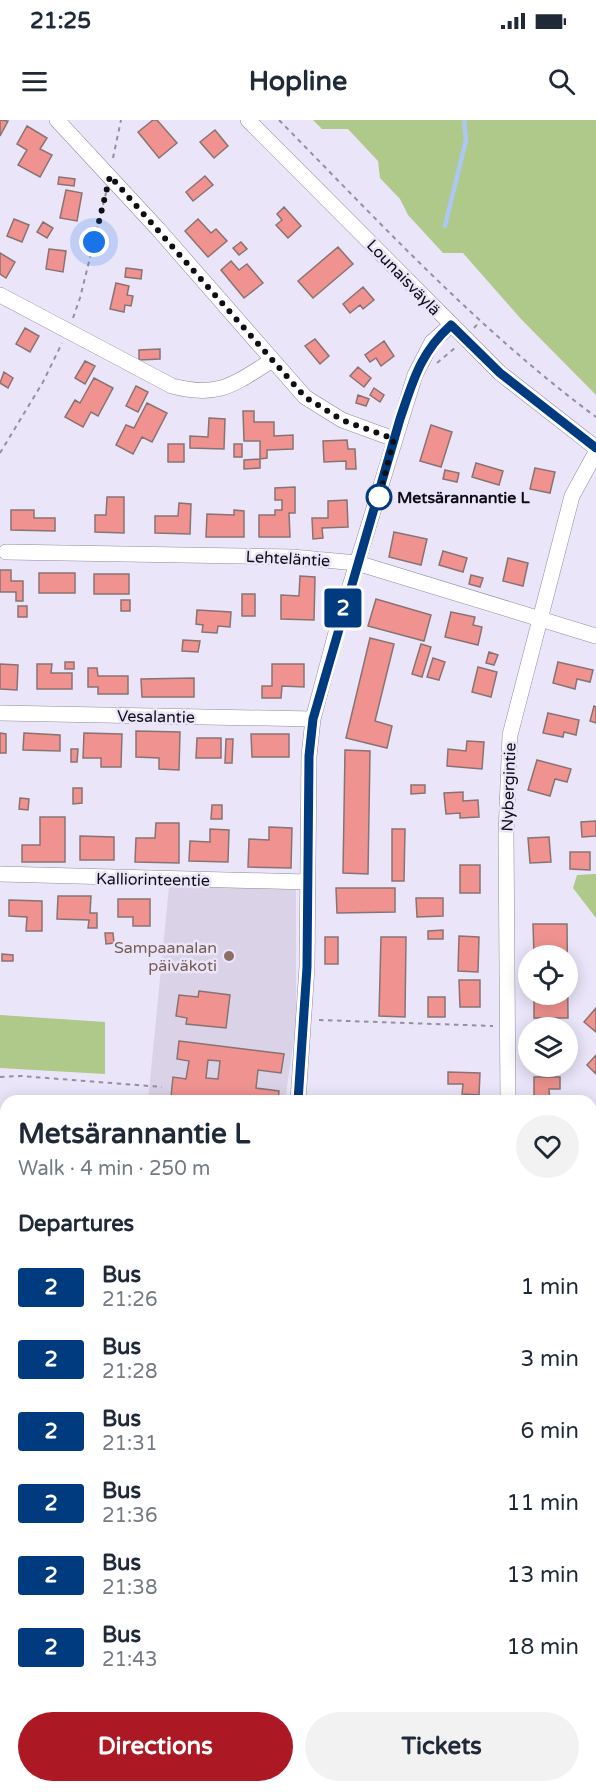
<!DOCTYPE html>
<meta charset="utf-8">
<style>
:root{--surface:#fff;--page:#f2f2f3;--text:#1f2937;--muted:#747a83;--accent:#ac1824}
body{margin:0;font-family:"Varela Round",sans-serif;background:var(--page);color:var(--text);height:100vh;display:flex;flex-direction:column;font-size:22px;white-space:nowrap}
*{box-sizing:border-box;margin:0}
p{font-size:20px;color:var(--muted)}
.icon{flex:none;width:33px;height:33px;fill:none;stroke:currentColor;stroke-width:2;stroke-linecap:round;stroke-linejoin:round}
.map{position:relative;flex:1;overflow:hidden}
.side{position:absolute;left:0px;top:975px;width:597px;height:698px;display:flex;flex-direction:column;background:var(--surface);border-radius:18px 18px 0 0;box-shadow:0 3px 15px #0003}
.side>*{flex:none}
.badge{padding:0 12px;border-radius:4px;font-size:21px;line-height:39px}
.tools{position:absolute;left:518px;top:825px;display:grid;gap:12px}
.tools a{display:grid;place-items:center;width:60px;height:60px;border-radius:50%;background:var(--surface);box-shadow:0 3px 15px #0003;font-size:30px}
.you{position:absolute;width:30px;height:30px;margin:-15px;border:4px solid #fff;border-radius:50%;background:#1a73e8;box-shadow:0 0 0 9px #1a73e833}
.map>.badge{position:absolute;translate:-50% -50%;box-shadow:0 0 0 3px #fff}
h2{padding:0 18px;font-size:22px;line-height:54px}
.round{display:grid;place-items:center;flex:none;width:63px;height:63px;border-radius:32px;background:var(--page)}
.headline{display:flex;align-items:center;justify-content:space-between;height:102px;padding:0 18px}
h1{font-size:28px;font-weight:700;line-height:45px}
.button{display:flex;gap:12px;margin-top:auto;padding:12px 18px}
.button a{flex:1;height:69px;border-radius:36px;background:var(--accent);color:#fff;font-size:24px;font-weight:700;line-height:69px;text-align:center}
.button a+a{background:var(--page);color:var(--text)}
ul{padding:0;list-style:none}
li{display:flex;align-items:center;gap:18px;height:72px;padding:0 18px}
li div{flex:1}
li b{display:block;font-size:22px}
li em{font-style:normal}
li .badge{min-width:66px;font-weight:700;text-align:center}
.status{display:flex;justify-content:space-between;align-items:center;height:42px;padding:0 30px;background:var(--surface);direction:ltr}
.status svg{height:16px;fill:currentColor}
header{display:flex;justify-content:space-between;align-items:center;height:78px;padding:0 18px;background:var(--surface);font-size:27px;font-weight:700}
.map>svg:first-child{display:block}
.education{fill:#dad3e7}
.green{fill:#aec989}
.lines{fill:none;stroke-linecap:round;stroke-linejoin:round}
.stream{stroke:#adc7f2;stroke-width:4.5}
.building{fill:#f09390;stroke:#887372;stroke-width:1.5;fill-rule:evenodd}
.minor-casing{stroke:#8f8b9c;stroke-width:16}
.path{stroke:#94909f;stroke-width:2;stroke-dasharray:4.5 4.5;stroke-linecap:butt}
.minor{stroke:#fff;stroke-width:15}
.line-casing{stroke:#fff;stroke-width:14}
.line{stroke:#003b80;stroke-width:9}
.walk{stroke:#100e15;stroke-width:6;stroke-dasharray:0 10.8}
.stop-dot{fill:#fff;stroke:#003b80;stroke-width:3}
.education-dot{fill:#8d6e63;stroke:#eae5f9;stroke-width:2}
.labels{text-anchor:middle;stroke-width:5;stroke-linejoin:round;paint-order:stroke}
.street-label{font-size:16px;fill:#100e15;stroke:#eae5f9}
.stop-label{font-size:16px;font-weight:bold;fill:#100e15;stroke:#eae5f9;text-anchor:start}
.education-label{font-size:16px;fill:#785e54;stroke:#eae5f9;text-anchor:end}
</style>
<div class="status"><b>21:25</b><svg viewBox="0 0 49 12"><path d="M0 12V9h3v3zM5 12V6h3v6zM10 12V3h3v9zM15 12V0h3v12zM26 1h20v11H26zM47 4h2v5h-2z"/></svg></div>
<header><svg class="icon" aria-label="menu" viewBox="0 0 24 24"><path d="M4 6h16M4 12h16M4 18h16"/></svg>Hopline<svg class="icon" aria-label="search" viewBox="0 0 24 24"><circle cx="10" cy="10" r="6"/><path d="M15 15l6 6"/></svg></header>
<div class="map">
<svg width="596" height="1672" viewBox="0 0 596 1672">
<rect width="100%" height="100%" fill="#eae5f9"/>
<!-- education -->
<path class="education" d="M169,767L296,768V904L285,981H148Z"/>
<!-- green -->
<path class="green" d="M313,0H596V275L521,199L463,133H443L408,95L400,79L380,58L378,41L348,9H322Z
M596,754V798L573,768L577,755Z
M0,895L105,902V954L0,948Z
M238,1667V1666L313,1667L309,1672H239Z"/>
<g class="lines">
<!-- stream -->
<path class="stream" d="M445,106L466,20L464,0"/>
</g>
<!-- building -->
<path class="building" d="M0,0L8,1L0,16Z
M153,0H157L177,23L159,38L138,12Z
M27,6L47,18L40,29L52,35L40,57L18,45L27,30L17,24Z
M215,10L228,26L214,38L200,22Z
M205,56L213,65L193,81L186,72Z
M59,57L75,59L74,66L58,64Z
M66,70L82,73L77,101L60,98Z
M284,87L301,106L288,118L276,105L282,100L277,94Z
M14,99L29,105L22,122L7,116Z
M198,99L211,113L216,109L227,121L208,137L185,111Z
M43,102L53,108L47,118L37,112Z
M241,122L247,129L239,135L233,128Z
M338,127L353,144L313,178L298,161Z
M49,129L66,131L63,152L46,149Z
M0,133L15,142L6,158L0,154Z
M231,141L239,150L247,144L263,163L244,178L221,150Z
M126,148L142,150L141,159L125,157Z
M116,163L129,166L127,175L133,176L131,186L125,185L124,192L110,189Z
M363,167L374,180L363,189L360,185L350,193L343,184Z
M25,208L39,216L30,232L16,224Z
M315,219L329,236L320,244L305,226Z
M384,221L394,236L381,246L376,238L370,242L365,235Z
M160,229V239L139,240V230Z
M85,241L95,246L85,264L75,258Z
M358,247L371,258L364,267L350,256Z
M4,252L13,258L8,268L0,263Z
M94,258L113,268L98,296L91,292L83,307L65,297L75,280L80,283Z
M136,266L148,272L138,292L126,286Z
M374,268L384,275L380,282L370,275Z
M358,275L369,279L366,286L356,283Z
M147,283L167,293L152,322L142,317L133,334L116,325L126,305L134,308Z
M243,291H254V302H274V316L293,315V329L267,330V338L260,339V321H244Z
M209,298L225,299L224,329L190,328V316L208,317Z
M431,305L452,312L441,347L420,341Z
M347,320L348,329H355L356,349H346V341L324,342L323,321Z
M168,324H184V342H168Z
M234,324H242V337H234Z
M260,339V348L244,349V340Z
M476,343L503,351L499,365L472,357Z
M535,348L555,352L550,373L530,369Z
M445,350L459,353L457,362L443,359Z
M295,367V393H289L290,417H259V395H275V390H282V380H275V368Z
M107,377H124V413L95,412V395H106Z
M347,380L348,407L322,408L323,418L313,419L312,398H328V381Z
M179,383L191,384L190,414L155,413V396H178Z
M11,390H34V398H55V411L11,410Z
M234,390L244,391V417H206L207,394L234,395Z
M394,412L427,419L421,445L389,437Z
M443,431L467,438L463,452L439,445Z
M508,438L528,443L523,466L503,461Z
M0,450H11V461H23V481H16V472H0Z
M39,453H75V473H39Z
M94,454H129V474H94Z
M471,455L483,458L480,467L469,464Z
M300,456L315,457L314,500L281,499V475L299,476Z
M242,474H255V496H242Z
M376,479L431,495L424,521L368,506Z
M121,480H130V491H121Z
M18,486H27V497H18Z
M197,490L231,492L230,507L218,506L217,513L202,512L203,505L196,504Z
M451,492L475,497L473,505L482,507L478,525L445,517Z
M370,518L394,524L375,601L392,606L387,628L346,618Z
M183,520L200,521L198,532L182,531Z
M421,524L431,527L422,557L412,554Z
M489,532L498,535L494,545L486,543Z
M433,538L445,542L439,560L427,557Z
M65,542H74V549H65Z
M558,542L593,550L590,562L577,559L575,569L553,563Z
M0,544L18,545L17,570L0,569Z
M37,544H52L51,553H72V569H37Z
M272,544H304V567L282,566L281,578H262V566H272Z
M478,547L497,552L491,577L472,572Z
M88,548H97L98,556H128V574H98V567H88Z
M194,558V577H142L141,559Z
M594,586L596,587V603L590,601Z
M548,593L579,600L576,615L564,612L563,617L543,613Z
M136,611L180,612L179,650L159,649V638L136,637Z
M0,613L6,614V633H0Z
M24,613L60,615V631L23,630Z
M84,613L122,614L121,647H101V638H83Z
M251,614H289V637H252Z
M197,618H221V638H196Z
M226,619H233L232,643H225Z
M467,621L484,622L482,649L447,646L448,629L466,631Z
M71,629H78L77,642H71Z
M345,630L370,631L368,754L343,753Z
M537,640L571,649L567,662L555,659L550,676L528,670Z
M411,665H425V673L411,674Z
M73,668H82V683L73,684Z
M463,672V681L478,680L479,697L460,698V693L446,694L444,673Z
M20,678L29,679L28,690L19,689Z
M212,685H222V699H211Z
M40,697H65V742H22V725H40Z
M596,701V716L582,717L581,702Z
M156,703H179V743L135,742L136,718H155Z
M269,707L292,708L291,748L248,747L249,719L269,720Z
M210,709L229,710L228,742L189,741L190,721L210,722Z
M392,709H405L404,761H392Z
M80,716L114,717V740H80Z
M549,717L551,742L530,743L528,718Z
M570,732H590V750L570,749Z
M460,745H480V773H460Z
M336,768H395V792L337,793Z
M58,776H91L90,793H97V808H88L89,800L57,799Z
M416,778H443V796L417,797Z
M118,779H150V806H133V797H118Z
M9,780L42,781V811H26L27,797L9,796Z
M533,804H567L568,898H534V874H567V836H534Z
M443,810V819H428V811Z
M105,813H113L114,823L106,824Z
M459,816L479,817L478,852L458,851Z
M325,817H338V844H325Z
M381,817H406L405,897L379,896Z
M2,834L13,835V841H2Z
M459,860H480V887H460Z
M199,871L230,875L226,908L186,904L187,898L176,896L179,875L198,877Z
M428,877H445V897H428Z
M596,888V912L584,902Z
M179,921L284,934L281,953L258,950L256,968L279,971L278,981H206L171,977L173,957L186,959L189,941L177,939ZM208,940L220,941L218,959L206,958Z
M596,935V954L587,945Z
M448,952L480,953L479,975L462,974L463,964H448Z
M534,957H560V969H549L550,981H534Z
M76,1666L96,1668V1672H76Z
M430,1666H450L451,1672H430Z
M531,1666H543L545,1672H520Z"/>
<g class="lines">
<!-- minor casing -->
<g class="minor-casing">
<path id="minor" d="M57,0L158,109L305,277L342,300L394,319
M248,0L500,253L596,328
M0,175L172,266C218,278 233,265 271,241
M6,432L292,437L357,443L596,516
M0,593L313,599
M0,754L307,762
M298,981L307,847L309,636L313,599L338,505L415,255L432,222L451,205
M508,981L506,714L510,615L572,376L596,332
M591,1078L596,1077
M0,1080L6,1081
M0,1331L6,1332
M591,1342L596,1339
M591,1566L596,1582
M409,1666L410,1672
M120,1672L122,1666"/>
</g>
<!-- path -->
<path class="path" d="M279,0C380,103 480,211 596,297
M113,38L121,0
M73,198L80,178L106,73
M474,208L480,201
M437,243L456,227
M0,333L43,262L62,223
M319,900L493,906
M0,957L21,956L162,967"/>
<!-- minor -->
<use href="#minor" class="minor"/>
</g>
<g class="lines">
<!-- line casing -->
<g class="line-casing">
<path id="line" d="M298,981L307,847L309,636L313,599L400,299C413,261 420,233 451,205L500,253L596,328"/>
</g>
<!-- line -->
<use href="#line" class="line"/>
<!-- walk -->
<path class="walk" d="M94,122L110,56L305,277L342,300L394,319L379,377"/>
</g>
<!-- markers -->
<circle class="stop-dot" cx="379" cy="377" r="12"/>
<circle class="education-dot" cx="229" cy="836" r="6"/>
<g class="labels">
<!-- street labels -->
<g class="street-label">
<text transform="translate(404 157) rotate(46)" y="6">Lounaisväylä</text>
<text transform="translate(288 438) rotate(3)" y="6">Lehteläntie</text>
<text transform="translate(156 596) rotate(1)" y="6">Vesalantie</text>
<text transform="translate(508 667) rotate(-88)" y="6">Nybergintie</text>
<text transform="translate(153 759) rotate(1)" y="6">Kalliorinteentie</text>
</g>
<!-- stop labels -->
<g class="stop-label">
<text x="397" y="383">Metsärannantie L</text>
</g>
<!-- education labels -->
<g class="education-label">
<text x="217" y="833">Sampaanalan<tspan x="217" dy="18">päiväkoti</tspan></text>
</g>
</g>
</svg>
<div class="tools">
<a><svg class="icon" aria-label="locate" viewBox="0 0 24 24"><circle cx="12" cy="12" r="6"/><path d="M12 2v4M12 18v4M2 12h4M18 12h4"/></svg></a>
<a><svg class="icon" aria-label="layers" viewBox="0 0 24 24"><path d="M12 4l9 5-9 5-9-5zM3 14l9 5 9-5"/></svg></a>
</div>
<div class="you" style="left:94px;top:122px"></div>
<b class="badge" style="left:343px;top:488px;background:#003b80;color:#fff">2</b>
<section class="side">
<div class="headline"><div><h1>Metsärannantie L</h1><p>Walk · 4 min · 250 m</p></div><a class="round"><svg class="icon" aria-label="heart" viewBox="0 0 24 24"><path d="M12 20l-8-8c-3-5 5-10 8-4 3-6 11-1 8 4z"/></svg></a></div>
<h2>Departures</h2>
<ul>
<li><span class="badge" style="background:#003b80;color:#fff">2</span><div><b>Bus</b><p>21:26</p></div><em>1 min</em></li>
<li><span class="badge" style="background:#003b80;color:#fff">2</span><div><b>Bus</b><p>21:28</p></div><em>3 min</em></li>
<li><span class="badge" style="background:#003b80;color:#fff">2</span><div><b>Bus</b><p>21:31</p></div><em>6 min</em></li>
<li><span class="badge" style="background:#003b80;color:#fff">2</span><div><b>Bus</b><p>21:36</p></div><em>11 min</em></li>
<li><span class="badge" style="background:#003b80;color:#fff">2</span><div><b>Bus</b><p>21:38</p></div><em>13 min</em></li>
<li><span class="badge" style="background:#003b80;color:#fff">2</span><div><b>Bus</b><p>21:43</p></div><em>18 min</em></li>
</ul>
<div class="button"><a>Directions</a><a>Tickets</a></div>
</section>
</div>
